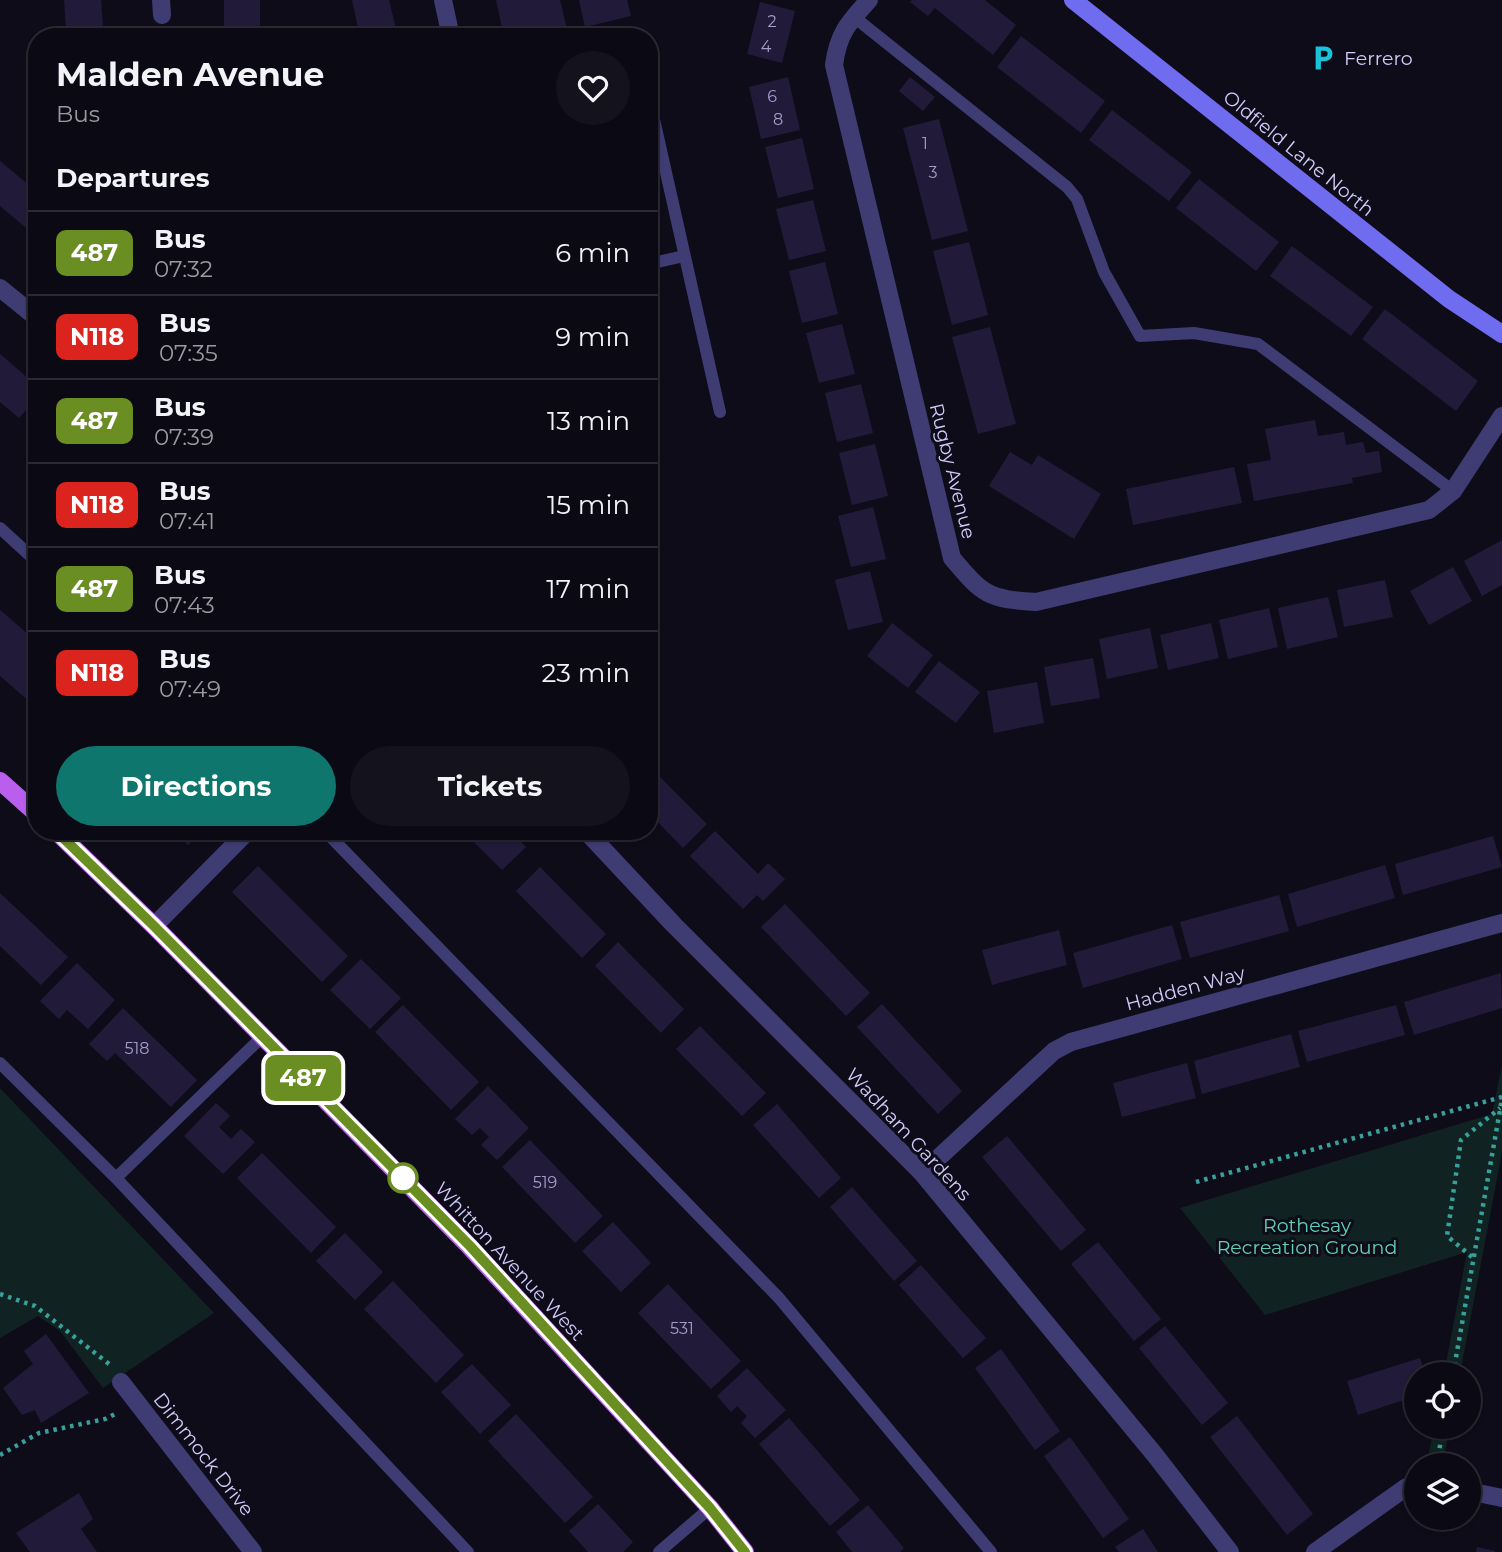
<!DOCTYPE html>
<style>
:root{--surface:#0b0914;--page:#14121d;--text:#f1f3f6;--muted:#9a9aa0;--line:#2b2a34;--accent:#0f766e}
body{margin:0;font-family:Montserrat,sans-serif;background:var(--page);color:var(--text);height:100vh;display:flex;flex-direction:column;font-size:26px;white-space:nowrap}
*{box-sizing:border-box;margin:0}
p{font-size:23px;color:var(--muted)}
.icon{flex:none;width:38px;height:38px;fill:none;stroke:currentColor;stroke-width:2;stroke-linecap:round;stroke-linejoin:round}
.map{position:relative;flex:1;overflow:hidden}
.drawer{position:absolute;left:28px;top:28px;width:630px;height:812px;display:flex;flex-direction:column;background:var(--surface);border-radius:28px;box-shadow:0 2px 5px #0004,0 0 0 2px var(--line)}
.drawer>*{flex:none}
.badge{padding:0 14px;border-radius:10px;font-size:24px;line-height:46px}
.fabs{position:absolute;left:1404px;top:1362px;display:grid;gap:14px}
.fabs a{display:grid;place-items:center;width:77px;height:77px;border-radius:50%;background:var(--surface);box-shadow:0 2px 5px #0004,0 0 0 2px var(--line);font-size:35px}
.map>.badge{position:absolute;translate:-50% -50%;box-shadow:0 0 0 4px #fff}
h2{padding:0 28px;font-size:26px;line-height:63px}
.round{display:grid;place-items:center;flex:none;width:74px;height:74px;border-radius:37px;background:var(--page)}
.headline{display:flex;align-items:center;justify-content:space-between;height:119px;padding:0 28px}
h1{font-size:33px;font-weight:700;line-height:52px}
.button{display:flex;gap:14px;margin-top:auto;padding:14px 28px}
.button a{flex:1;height:80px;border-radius:42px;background:var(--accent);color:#fff;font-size:28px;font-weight:700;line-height:80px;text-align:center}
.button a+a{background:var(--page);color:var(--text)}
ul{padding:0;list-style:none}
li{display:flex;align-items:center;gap:21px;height:84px;padding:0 28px;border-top:2px solid var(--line)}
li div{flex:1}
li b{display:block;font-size:26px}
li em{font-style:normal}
li .badge{min-width:77px;font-weight:700;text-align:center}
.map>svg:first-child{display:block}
.green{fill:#102322}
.building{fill:#211b39}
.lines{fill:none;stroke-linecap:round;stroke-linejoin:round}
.path{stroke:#38a09a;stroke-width:4.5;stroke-dasharray:3.5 5;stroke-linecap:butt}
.lane{stroke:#3f3c74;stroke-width:12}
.street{stroke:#3f3c74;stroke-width:18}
.secondary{stroke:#706cef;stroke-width:18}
.primary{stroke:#b95eed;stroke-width:18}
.line-casing{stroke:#fff;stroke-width:16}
.line{stroke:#6b8e23;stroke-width:10}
.stop-dot{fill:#fff;stroke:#6b8e23;stroke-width:3.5}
.labels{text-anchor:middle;stroke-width:6;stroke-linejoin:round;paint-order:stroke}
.number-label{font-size:16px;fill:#a49fc9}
.poi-label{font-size:19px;fill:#d0cbf9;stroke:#0f0c1a;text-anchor:start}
.street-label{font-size:19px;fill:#d0cbf9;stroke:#0f0c1a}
.park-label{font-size:19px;fill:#60d0b5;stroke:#0f0c1a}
</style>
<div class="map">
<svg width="1502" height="1552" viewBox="0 0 1502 1552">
<rect width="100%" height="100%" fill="#0f0c1a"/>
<!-- green -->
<path class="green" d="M1502,1065V1152L1460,1374H1444L1467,1252L1265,1315L1180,1208L1492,1114Z
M0,1088L214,1313L103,1388L60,1331L38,1316L0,1338Z
M1434,1426H1450L1443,1461L1428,1458Z"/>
<!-- building -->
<path class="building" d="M64,0H101L103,28L66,31Z
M224,0H260V28H224Z
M352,0H389L398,37H360Z
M496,0H560L568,33L553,37H504Z
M579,0H627L631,16L585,27Z
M912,0H985L1016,25L993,55L935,8L928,16L910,2Z
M760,2L795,11L782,63L747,54Z
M220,30L244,36V37H219Z
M1021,36L1105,101L1081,133L997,67Z
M788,77L800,130L761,139L749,87Z
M910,77L935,97L923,111L899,91Z
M1112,110L1192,172L1169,201L1089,140Z
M939,119L968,231L932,240L903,128Z
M802,138L814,189L778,198L765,147Z
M0,161L37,192V237L0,206Z
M1199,179L1279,242L1256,271L1176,208Z
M813,200L826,251L789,260L776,209Z
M969,242L988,315L952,325L933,251Z
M1292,246L1373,307L1351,336L1270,276Z
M825,262L838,314L802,323L789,271Z
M1385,309L1478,381L1456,411L1362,339Z
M842,324L855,374L819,383L806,333Z
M990,327L1016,424L978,434L952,337Z
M0,354L37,386V398L19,418L0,402Z
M861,384L873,433L837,442L825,393Z
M1315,420L1318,436L1344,432L1346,445L1363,442L1366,453L1379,451L1382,472L1352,478L1353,483L1254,501L1247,464L1271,460L1265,429Z
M875,444L888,496L852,505L839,453Z
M1010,452L1032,465L1038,455L1101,494L1074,539L989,486Z
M1234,467L1242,503L1133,525L1126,489Z
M873,507L886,559L851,567L838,516Z
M1502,540V585L1482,596L1464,561Z
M1453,567L1472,601L1429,625L1410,591Z
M870,571L883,622L848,630L835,580Z
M1385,580L1393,617L1344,627L1337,590Z
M1328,597L1338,637L1287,649L1278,608Z
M1269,608L1278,647L1228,659L1219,620Z
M0,610L37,642V708L0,676Z
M892,623L933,655L908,688L867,656Z
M1211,623L1219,658L1168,670L1160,635Z
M1150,628L1158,668L1107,679L1099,639Z
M1093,658L1100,698L1051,706L1044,667Z
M939,661L980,692L956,723L915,692Z
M1037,682L1044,723L994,733L987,691Z
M649,766L707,824L683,848L649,813Z
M173,831H201L188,845Z
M463,831H510L526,847L502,870Z
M715,831L758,874L768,863L785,879L763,901L757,895L743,909L690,856Z
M1493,836L1502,867L1403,895L1395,864Z
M1385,865L1395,898L1297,927L1288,894Z
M258,866L348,956L322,982L232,892Z
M540,867L606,934L582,958L516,891Z
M0,893L68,957L41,985L0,946Z
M1279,895L1289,931L1190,958L1180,922Z
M785,904L870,993L846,1016L761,927Z
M1172,925L1182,959L1083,988L1073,953Z
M1059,930L1067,965L992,985L982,950Z
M618,942L684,1009L661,1033L595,966Z
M361,959L401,998L370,1029L330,990Z
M77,963L115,1000L88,1029L67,1010L59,1019L40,1001Z
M1501,973L1502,1008L1414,1035L1404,1002Z
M882,1004L962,1091L938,1114L857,1027Z
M403,1005L479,1082L451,1110L375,1032Z
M1396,1005L1405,1035L1307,1062L1298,1031Z
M123,1008L197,1080L171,1107L115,1053L107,1061L89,1044Z
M700,1026L766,1093L742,1116L676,1049Z
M1291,1034L1300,1067L1202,1094L1194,1061Z
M1187,1063L1196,1098L1122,1117L1113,1083Z
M488,1086L529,1128L497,1160L481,1145L489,1137L480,1128L472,1135L455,1119Z
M216,1103L230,1116L219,1127L231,1139L241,1129L255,1142L223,1174L184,1136Z
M777,1104L841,1178L819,1198L753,1125Z
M1007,1136L1086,1230L1061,1251L982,1157Z
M530,1140L603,1216L575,1243L502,1167Z
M262,1153L336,1227L311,1253L237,1178Z
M852,1187L917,1261L894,1281L830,1207Z
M613,1222L651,1263L621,1292L582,1251Z
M345,1233L383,1272L355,1300L316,1261Z
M1098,1242L1161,1319L1134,1341L1071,1264Z
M921,1265L986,1338L963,1358L899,1285Z
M393,1281L464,1355L436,1383L364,1309Z
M668,1284L741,1361L711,1389L638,1313Z
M1165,1326L1228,1403L1202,1425L1139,1348Z
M46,1334L89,1393L41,1423L35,1410L22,1415L3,1388L33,1364L24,1351Z
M1001,1349L1060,1431L1035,1450L975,1368Z
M1420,1358L1425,1374H1416V1396L1358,1415L1347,1381Z
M472,1364L511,1405L480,1434L441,1392Z
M747,1368L786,1410L755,1438L741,1423L747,1416L737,1406L731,1412L717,1396Z
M516,1414L593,1497L565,1523L488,1441Z
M1237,1416L1313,1514L1287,1535L1210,1437Z
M789,1418L860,1500L830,1526L759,1444Z
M1070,1437L1129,1519L1103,1538L1044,1456Z
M79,1493L93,1519L81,1529L97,1552H30L16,1533Z
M598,1504L633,1542L623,1552H588L569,1531Z
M868,1505L904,1548L900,1552H852L836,1532Z
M1143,1529L1158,1552H1119L1115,1547Z
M1477,1547L1495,1551V1552H1476Z"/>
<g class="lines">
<!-- path -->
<path class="path" d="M1196,1182L1502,1097
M1472,1257L1447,1236L1461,1140L1500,1108
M0,1294L35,1306L109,1364
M1453,1374L1502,1099
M0,1455L39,1433L105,1419L117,1413
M1437,1465L1443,1426"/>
<!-- lane -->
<path class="lane" d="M854,17L1067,187L1077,199L1104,272L1140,336L1194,333L1258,344L1453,491
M649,97L720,412
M649,264L684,256
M0,528L37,562
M325,831L779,1298L991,1552
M0,1063L116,1178L468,1552
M116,1178L263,1036
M659,1552L710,1508"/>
<!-- street -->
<path class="street" d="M161,0L162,15
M443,0L451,37
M869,0C848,23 838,34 834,65L952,558C983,595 988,599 1036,602L1429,510L1453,491L1502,416
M0,288L37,318
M586,831L674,925L922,1173L1155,1455L1230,1552
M154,926L248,831
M922,1173L1054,1051L1071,1042L1502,923
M121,1382L253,1552
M1468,1491L1502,1498
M1315,1552L1405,1488L1416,1483"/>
<!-- secondary -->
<path class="secondary" d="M1073,0L1449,299L1502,334"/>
<!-- primary -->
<path class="primary" d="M0,781L37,814
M56,831L154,926L469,1246L710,1508L745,1552"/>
</g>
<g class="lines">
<!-- line casing -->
<g class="line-casing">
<path id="line" d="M56,831L154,926L470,1246L710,1508L745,1552"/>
</g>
<!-- line -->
<use href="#line" class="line"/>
</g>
<!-- icons -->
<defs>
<g id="parking-bare" transform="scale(2.1)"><path d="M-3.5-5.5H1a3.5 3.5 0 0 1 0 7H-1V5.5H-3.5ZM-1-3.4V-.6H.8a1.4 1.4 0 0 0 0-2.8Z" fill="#17c4d9" stroke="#0f0c1a" stroke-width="2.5" paint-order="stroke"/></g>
</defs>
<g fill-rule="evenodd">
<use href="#parking-bare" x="1323" y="58"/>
</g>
<!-- markers -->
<circle class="stop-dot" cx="403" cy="1178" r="14"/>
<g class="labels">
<!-- number labels -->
<g class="number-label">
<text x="772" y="27">2</text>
<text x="766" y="52">4</text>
<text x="772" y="102">6</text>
<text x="778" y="125">8</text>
<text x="925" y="149">1</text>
<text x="933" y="178">3</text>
<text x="137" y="1054">518</text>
<text x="545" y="1188">519</text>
<text x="682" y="1334">531</text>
</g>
<!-- poi labels -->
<g class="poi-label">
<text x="1344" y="65">Ferrero</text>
</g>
<!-- street labels -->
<g class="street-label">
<text transform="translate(1299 153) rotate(39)" y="7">Oldfield Lane North</text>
<text transform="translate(953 471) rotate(76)" y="7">Rugby Avenue</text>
<text transform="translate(1185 988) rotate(-15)" y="7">Hadden Way</text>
<text transform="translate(909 1134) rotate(47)" y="7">Wadham Gardens</text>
<text transform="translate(510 1261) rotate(47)" y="7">Whitton Avenue West</text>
<text transform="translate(204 1454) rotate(52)" y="7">Dimmock Drive</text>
</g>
<!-- park labels -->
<g class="park-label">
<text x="1307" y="1232">Rothesay<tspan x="1307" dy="22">Recreation Ground</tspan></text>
</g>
</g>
</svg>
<div class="fabs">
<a><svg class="icon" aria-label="locate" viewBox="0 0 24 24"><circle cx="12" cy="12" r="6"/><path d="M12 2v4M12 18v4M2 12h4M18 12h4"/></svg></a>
<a><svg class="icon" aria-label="layers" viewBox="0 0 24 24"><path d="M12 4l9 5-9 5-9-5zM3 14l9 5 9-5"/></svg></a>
</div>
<b class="badge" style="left:303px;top:1078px;background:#6b8e23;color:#fff">487</b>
<section class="drawer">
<div class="headline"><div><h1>Malden Avenue</h1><p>Bus</p></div><a class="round"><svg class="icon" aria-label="heart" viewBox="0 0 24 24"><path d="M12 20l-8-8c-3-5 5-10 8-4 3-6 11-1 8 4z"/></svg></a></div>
<h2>Departures</h2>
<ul>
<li><span class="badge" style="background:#6b8e23;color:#fff">487</span><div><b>Bus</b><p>07:32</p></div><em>6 min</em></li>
<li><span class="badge" style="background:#dc241f;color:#fff">N118</span><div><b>Bus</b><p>07:35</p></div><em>9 min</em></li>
<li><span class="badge" style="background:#6b8e23;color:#fff">487</span><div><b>Bus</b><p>07:39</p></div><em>13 min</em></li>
<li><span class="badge" style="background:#dc241f;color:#fff">N118</span><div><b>Bus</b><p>07:41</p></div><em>15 min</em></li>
<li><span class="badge" style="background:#6b8e23;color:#fff">487</span><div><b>Bus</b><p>07:43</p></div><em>17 min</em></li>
<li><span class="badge" style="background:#dc241f;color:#fff">N118</span><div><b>Bus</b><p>07:49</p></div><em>23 min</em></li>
</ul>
<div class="button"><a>Directions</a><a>Tickets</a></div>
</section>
</div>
